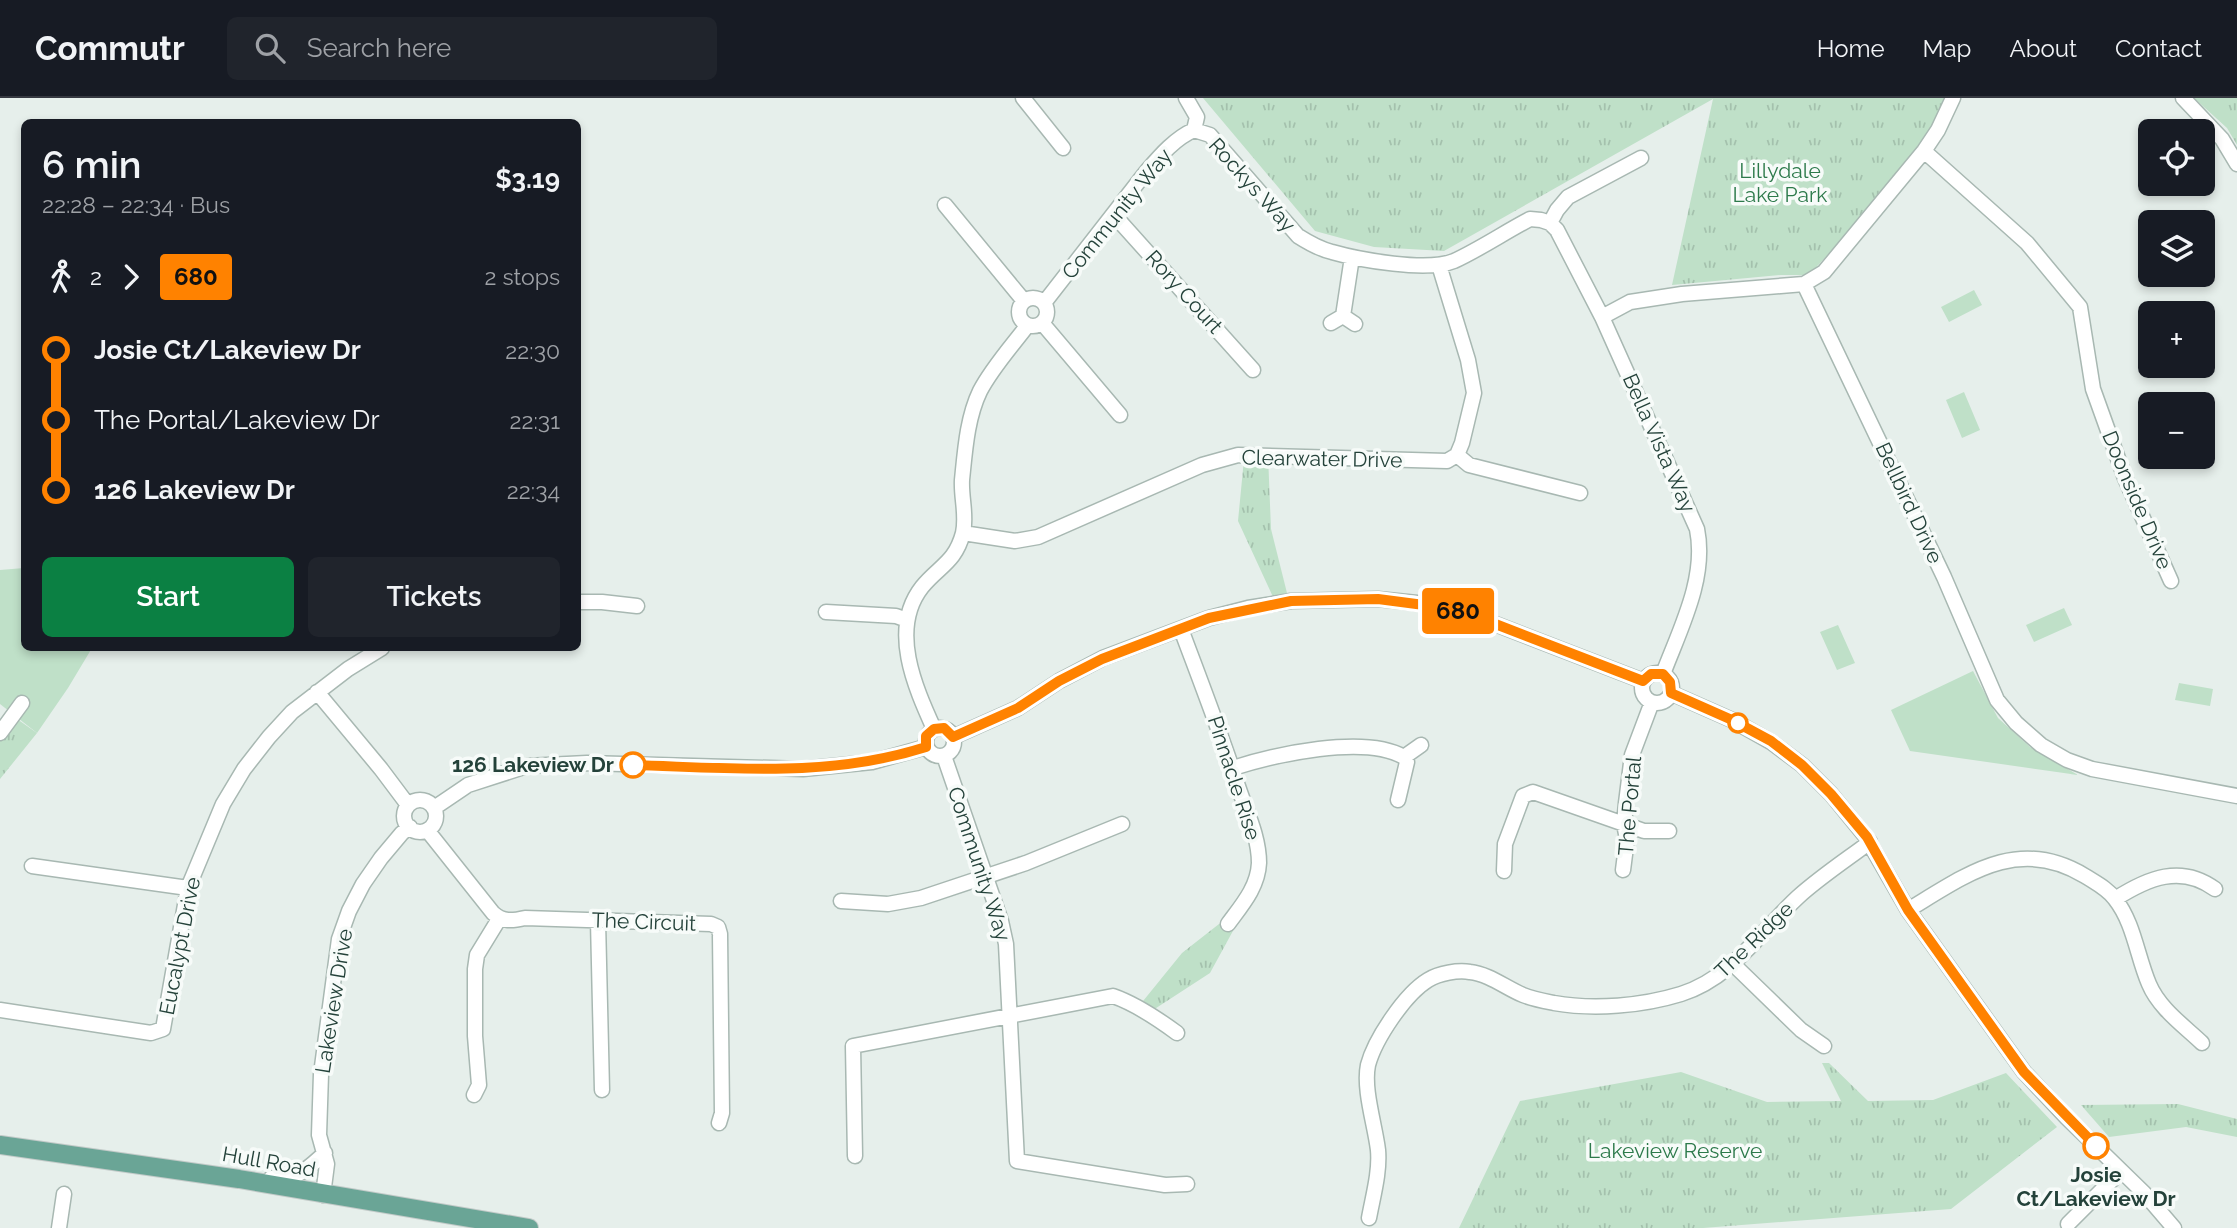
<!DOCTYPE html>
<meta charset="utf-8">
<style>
:root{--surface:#171b24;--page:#20242c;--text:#f1f3f6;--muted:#9ea1a6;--line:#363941;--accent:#0b8043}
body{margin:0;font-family:Raleway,sans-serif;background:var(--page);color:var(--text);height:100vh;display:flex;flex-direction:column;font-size:26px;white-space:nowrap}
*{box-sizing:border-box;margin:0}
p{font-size:23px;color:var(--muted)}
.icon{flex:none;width:38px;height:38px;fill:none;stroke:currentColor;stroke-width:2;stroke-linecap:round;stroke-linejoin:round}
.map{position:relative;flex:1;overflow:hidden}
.side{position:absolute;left:21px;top:21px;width:560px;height:532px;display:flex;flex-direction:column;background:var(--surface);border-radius:10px;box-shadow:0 4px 10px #0003}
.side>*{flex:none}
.badge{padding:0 14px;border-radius:5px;font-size:24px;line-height:46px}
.controls{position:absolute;left:2138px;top:21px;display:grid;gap:14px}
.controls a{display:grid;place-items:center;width:77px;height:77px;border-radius:10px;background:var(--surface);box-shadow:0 4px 10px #0003;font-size:35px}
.map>.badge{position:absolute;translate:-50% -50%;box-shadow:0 0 0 4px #fff}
.legs{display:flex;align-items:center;gap:10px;height:77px;padding:0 21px;font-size:23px}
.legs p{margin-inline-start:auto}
.headline{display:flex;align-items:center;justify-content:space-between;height:119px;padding:0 21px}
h1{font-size:38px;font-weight:600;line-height:52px}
.cta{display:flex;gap:14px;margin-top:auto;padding:14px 21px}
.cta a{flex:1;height:80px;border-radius:10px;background:var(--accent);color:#fff;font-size:28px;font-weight:600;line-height:80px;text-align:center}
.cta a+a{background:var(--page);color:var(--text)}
ul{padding:0 21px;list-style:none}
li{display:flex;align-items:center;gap:24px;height:70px;font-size:26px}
li i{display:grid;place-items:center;width:10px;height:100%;margin:0 9px;background:currentColor}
li i::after{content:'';width:18px;height:18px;margin:-9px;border:5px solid;border-radius:50%;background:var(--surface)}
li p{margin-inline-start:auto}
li:first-child i{background:linear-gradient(#0000 50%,currentColor 0)}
li:last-child i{background:linear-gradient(currentColor 50%,#0000 0)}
header{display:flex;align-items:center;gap:42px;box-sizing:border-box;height:98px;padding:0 35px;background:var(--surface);border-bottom:2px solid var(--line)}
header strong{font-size:33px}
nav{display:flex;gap:38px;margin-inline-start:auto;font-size:24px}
.search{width:490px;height:63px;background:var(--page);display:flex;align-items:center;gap:18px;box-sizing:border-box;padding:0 24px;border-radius:10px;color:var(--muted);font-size:26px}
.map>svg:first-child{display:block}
.grass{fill:#bfe0c8}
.park{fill:url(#park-tufts)}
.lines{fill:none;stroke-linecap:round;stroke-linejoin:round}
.minor-casing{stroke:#a8b8b2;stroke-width:17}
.major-casing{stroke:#c2cac8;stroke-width:20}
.minor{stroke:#fff;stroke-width:14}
.major{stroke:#6aa596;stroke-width:18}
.line-1-casing{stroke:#fff;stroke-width:16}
.line-1{stroke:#ff8200;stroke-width:10}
.stop-1-dot{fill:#fff;stroke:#ff8200;stroke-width:3.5}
.labels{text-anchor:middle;stroke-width:7;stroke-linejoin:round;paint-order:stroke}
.park-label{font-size:21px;fill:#2d7a4b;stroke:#f7fbf9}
.street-label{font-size:21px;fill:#24423a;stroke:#f7fbf9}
.stop-label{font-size:21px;font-weight:bold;fill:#24423a;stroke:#f7fbf9;text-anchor:end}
</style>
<header>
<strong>Commutr</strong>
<div class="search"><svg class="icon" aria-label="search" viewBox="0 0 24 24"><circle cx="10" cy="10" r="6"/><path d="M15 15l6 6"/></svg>Search here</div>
<nav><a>Home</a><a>Map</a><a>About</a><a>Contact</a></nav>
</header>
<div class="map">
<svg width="2237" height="1130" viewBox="0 0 2237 1130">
<defs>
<pattern id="park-tufts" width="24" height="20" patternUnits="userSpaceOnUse" patternTransform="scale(1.75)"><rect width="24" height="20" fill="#bfe0c8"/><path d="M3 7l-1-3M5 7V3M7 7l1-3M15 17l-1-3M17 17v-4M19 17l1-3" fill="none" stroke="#a4c1ad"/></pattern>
</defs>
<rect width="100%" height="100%" fill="#e6efeb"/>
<!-- grass -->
<path class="grass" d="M1974,192L1982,207L1949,224L1941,209Z
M1964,294L1980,332L1962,340L1946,302Z
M24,470V550H92L68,590L37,635L0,606V472Z
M2064,510L2072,527L2034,544L2026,527Z
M1838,527L1855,565L1837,572L1820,534Z
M1973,573L1998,620L2030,649L2078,677L1910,653L1891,612Z
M2179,585L2213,591L2210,608L2175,602Z"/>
<!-- park -->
<path class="park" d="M1203,0H1946L1927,36L1857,125L1809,177H1781L1672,187L1713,1L1444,153L1374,149L1315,133Z
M2194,0H2237V47L2227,30Z
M1268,357L1271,431L1287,495L1273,499L1238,423L1244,361Z
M17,621L37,635L0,681V643Z
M1219,826L1234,831L1210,875L1150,914L1139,908L1182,855Z
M1822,965H1829L1868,1003L1933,1002L2006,975L2057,1029L1951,1111L1703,1130H1459L1520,1003L1681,974L1767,1004L1841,1003Z
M2178,1006L2237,1021V1039L2186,1029L2109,1039L2081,1007Z"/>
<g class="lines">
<!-- minor casing -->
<g class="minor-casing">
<path id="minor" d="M1023,0L1063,50
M1186,0L1197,19L1194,32
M2183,0L2222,41L2237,66
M1194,32L1210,37L1298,138C1309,145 1319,151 1332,154C1360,162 1427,174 1454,163C1480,151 1505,134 1530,121L1541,122L1550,125L1557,112L1568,99L1641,60
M1924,53L2027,145L2080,209L2093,291L2125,380L2171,483
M945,107L1024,203
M1114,117L1253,272
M1550,125L1557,132L1602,219L1697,431C1707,480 1680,531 1663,576
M1804,186L1944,479L1997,602L2016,625L2041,647L2067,662L2092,671L2237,698
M1019 214a14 14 0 1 1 28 0a14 14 0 1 1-28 0Z
M1044,205L1146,74C1159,59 1175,40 1194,32
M1343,218L1352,159
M1602,219L1630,204L1682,196L1804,186L1824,174L1924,53L1938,32L1953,0
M1331,225L1343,218L1355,226
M1043,226L1120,317
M1457,357L1469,367L1580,395
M963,435L1015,443L1038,439L1202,367L1238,357L1447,363L1457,357L1462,345L1474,295L1468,262L1439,167
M578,504H602L637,508
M826,514L896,518L907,522
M1181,531C1200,582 1219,631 1236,682C1244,709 1259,736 1259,765C1258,789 1242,807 1228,826
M1642 590a15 15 0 1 1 30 0a15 15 0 1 1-30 0Z
M317,594L381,671L408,707
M1671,595L1732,622L1771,644L1802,667L1831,696L1866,739L1908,812L2024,974L2067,1020L2144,1095L2174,1130
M926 644a14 14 0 1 1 28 0a14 14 0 1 1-28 0Z
M934,631C915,589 889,531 922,489C939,468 955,465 963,435C967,417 961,400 962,382C965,353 967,320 980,293C992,270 1011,249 1027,228
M0,635L22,605
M953,639L1018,610L1059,583L1103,560L1209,520L1248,510L1291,503L1378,501L1417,505L1467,515L1643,583
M944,658L1001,823L1006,846L1017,1063L1165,1087L1187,1086
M1404,659L1421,647
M1233,670C1274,657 1364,636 1404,659
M1398,702L1407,664L1404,659
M404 718a16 16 0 1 1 32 0a16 16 0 1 1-32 0Z
M434,710L468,687L527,668L587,665L803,671L872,664L926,649
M427,732L493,815C503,824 512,823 525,820L711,826L718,829L720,836L722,1015L719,1025
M32,768L188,790
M1623,772L1627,741L1624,726L1626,705L1632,657L1652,604
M1504,773L1505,746L1523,698L1533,694L1644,733H1669
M2115,801C2148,780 2181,766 2215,791
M841,803L888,806L921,800L1026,765L1122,726
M1908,812C1966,777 2018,737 2085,778C2096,785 2108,791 2115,801C2134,825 2137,858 2149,886C2159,910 2183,927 2202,945
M598,823L602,992
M1733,866L1801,932L1824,948
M0,912L151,935L163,931L188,790L223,706L244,671L269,639L292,614L348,571L382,550
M474,997L479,987L475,938V871L477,857L499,821
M855,1058L853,948L1113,898C1136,906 1158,921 1177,935
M271,1080C297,1083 307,1071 325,1055
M323,1097L327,1066L319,1037L321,976L339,841L349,813L363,786L381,760L402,735L410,729
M1369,1120C1373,1098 1380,1074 1378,1052C1375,1027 1363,991 1368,967C1375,941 1405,896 1428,882C1439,875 1458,872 1470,874C1489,876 1506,890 1523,897C1533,901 1544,903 1554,905C1594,912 1642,908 1681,896C1732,880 1760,834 1798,799C1820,779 1846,762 1870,744
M2068,1126L2121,1073
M59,1130L64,1096"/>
</g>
<!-- major casing -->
<g class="major-casing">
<path id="major" d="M0,1047L239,1081L529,1130"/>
</g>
<!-- minor -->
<use href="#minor" class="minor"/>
<!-- major -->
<use href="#major" class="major"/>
</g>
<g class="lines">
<!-- line-1 casing -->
<g class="line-1-casing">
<path id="line-1" d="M633,667C732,670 830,680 926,649V638L934,631L944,630L953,639L1018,610L1059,583L1102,561L1209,520L1291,503L1378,501L1447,510L1467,515L1643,583L1651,576H1663L1670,584L1671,595L1732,622L1771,643L1802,667L1831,696L1867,739L1908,812L2024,974L2096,1048"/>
</g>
<!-- line-1 -->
<use href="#line-1" class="line-1"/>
</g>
<!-- markers -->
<g class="stop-1-dot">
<circle cx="1738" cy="625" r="9"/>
<circle cx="633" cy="667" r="12"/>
<circle cx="2096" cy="1048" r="12"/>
</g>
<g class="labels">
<!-- park labels -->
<g class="park-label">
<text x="1780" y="80">Lillydale<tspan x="1780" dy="24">Lake Park</tspan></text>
<text x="1675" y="1060">Lakeview Reserve</text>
</g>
<!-- street labels -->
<g class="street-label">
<text transform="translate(1252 87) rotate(48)" y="7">Rockys Way</text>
<text transform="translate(1117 116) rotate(-51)" y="7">Community Way</text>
<text transform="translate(1184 194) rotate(48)" y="7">Rory Court</text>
<text transform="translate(1659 345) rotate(66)" y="7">Bella Vista Way</text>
<text transform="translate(1322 361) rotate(1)" y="7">Clearwater Drive</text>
<text transform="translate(2137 402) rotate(67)" y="7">Doonside Drive</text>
<text transform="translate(1909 405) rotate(65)" y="7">Bellbird Drive</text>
<text transform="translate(1234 680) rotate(72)" y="7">Pinnacle Rise</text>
<text transform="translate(1630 708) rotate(-85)" y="7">The Portal</text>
<text transform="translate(979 766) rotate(72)" y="7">Community Way</text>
<text transform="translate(644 824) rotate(2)" y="7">The Circuit</text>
<text transform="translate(1754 842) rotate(-44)" y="7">The Ridge</text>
<text transform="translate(180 848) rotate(-79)" y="7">Eucalypt Drive</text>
<text transform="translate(334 903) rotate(-81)" y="7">Lakeview Drive</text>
<text transform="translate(269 1064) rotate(10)" y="7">Hull Road</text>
</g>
<!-- stop labels -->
<g class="stop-label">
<text x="614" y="674">126 Lakeview Dr</text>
<text x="2096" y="1084" text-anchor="middle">Josie<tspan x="2096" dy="24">Ct/Lakeview Dr</tspan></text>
</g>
</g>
</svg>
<div class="controls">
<a><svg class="icon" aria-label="locate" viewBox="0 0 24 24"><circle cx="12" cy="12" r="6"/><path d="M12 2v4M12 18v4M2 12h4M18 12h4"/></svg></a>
<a><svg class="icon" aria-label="layers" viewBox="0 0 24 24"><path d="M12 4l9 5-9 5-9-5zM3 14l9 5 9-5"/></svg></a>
<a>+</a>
<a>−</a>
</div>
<b class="badge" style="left:1458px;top:513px;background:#ff8200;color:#111">680</b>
<section class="side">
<div class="headline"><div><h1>6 min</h1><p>22:28 – 22:34 · Bus</p></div><b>$3.19</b></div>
<div class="legs"><svg class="icon" aria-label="walk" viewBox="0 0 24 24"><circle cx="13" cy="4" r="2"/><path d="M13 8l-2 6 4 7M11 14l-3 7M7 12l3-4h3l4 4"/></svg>2<svg class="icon" aria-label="forward" viewBox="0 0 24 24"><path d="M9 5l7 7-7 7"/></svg><b class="badge" style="background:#ff8200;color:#111">680</b><p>2 stops</p></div>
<ul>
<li><i style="color:#ff8200"></i><b>Josie Ct/Lakeview Dr</b><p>22:30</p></li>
<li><i style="color:#ff8200"></i><span>The Portal/Lakeview Dr</span><p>22:31</p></li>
<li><i style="color:#ff8200"></i><b>126 Lakeview Dr</b><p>22:34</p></li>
</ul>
<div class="cta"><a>Start</a><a>Tickets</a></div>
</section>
</div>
